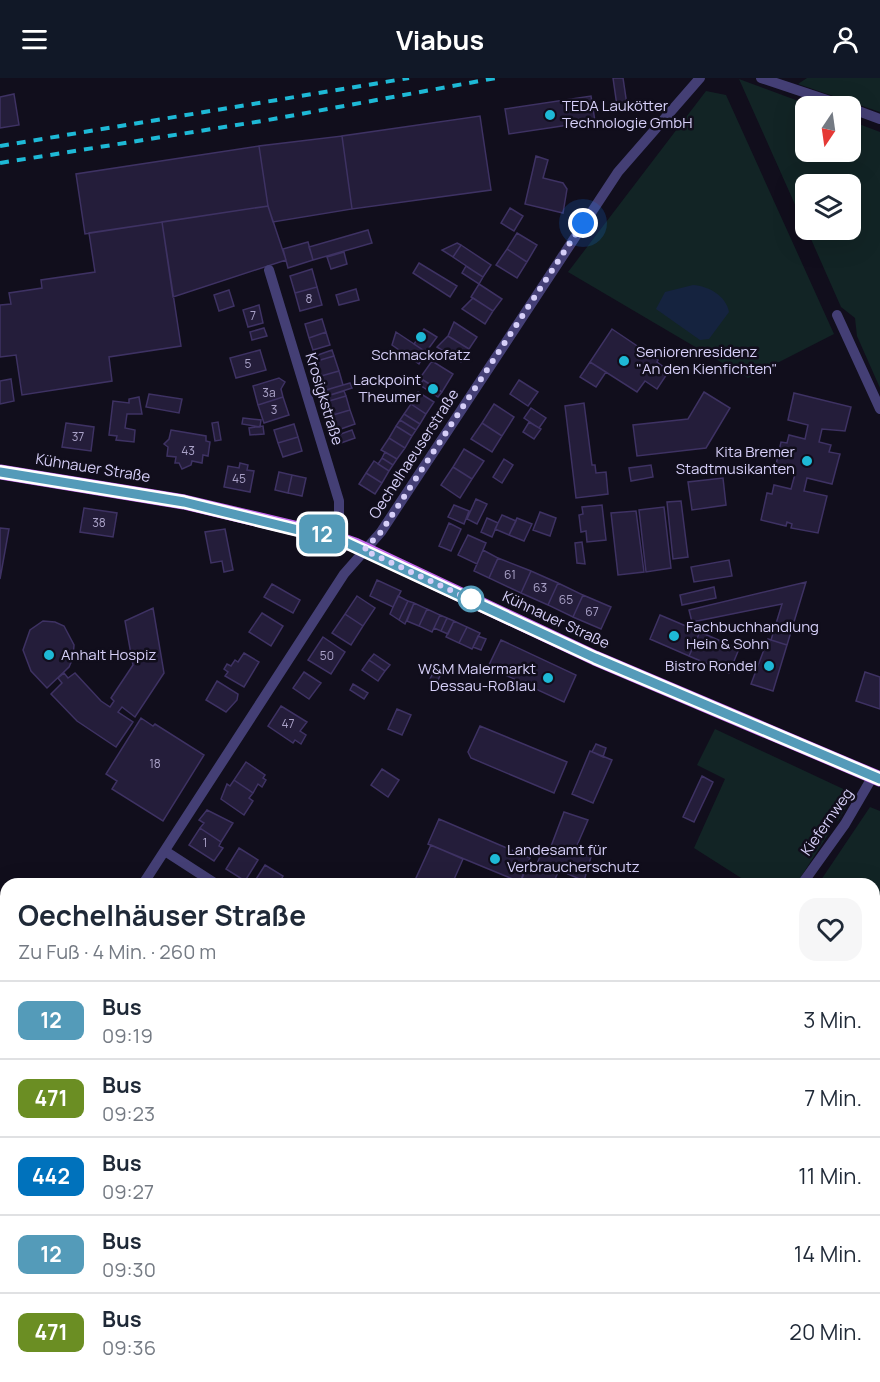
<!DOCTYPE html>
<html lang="de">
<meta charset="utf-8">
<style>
:root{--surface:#fff;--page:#f6f6f7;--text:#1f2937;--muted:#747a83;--line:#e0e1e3;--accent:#111827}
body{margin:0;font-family:Manrope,sans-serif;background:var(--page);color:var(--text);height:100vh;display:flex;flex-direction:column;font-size:22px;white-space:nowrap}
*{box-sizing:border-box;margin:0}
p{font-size:20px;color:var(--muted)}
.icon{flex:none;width:33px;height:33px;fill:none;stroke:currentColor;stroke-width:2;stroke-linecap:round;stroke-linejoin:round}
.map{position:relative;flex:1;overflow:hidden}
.side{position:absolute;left:0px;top:800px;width:880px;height:506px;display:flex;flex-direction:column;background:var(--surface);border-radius:18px 18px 0 0;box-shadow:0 6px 24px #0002}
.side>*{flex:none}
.badge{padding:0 12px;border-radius:9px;font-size:21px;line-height:39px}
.needle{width:39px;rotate:193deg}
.controls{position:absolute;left:795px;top:18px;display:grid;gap:12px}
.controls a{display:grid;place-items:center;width:66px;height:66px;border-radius:12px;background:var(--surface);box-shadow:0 6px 24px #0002;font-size:30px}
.you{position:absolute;width:30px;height:30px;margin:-15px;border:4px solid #fff;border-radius:50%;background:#1a73e8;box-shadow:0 0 0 9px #1a73e833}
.map>.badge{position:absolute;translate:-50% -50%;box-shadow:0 0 0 3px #fff}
.round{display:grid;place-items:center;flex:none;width:63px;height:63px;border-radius:18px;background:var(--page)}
.headline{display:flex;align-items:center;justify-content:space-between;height:102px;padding:0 18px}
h1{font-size:28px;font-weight:700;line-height:45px}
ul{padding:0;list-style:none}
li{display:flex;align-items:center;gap:18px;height:78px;padding:0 18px;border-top:2px solid var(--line)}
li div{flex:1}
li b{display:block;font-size:22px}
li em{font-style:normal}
li .badge{min-width:66px;font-weight:700;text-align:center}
header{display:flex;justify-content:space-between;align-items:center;height:78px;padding:0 18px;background:var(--accent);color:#fff;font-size:27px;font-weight:700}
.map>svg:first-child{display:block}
.green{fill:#122425}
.water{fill:#15233f}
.building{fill:#241d3a;stroke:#3e3263;stroke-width:1.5}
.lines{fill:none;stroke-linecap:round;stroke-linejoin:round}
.minor{stroke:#443f75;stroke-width:10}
.primary{stroke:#c065ea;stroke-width:15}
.rail{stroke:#1eb9d6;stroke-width:4;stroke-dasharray:9 8;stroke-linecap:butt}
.line-casing{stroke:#fff;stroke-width:14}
.line{stroke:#549bb9;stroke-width:9}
.walk{stroke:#d6cff8;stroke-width:6;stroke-dasharray:0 10.8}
.poi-dot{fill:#1eb9d6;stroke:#110e1c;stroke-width:2}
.stop-dot{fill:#fff;stroke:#549bb9;stroke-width:3}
.labels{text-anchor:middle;stroke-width:5;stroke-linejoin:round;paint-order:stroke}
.number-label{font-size:12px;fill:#aaa2c8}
.poi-label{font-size:15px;fill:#d6cff8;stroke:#110e1c;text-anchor:start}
.street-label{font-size:15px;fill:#d6cff8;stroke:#110e1c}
</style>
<header><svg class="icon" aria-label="menu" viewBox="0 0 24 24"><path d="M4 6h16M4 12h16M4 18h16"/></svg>Viabus<svg class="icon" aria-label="person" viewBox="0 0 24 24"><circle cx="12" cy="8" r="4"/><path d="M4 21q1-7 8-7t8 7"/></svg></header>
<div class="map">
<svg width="880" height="1304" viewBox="0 0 880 1304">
<rect width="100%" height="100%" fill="#110e1c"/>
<!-- green -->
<path class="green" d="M807,0H880V34L798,6Z
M739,1L812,28H806V74H850L851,43L880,54V310L857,258L855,240L841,229L807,152H850V106H806L805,149Z
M706,13L726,17L834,256L748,300L568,194Z
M715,651L854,716L838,743L827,737L819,749L829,755L797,805H749L694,770L725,701L697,687Z
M870,729L880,733V846L875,842L874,806L826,805L821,802Z"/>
<!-- water -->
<path class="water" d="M693,207C709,208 726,218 729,234L709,261L700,262L656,231L665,214Z"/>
<!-- building -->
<path class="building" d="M613,0H623L627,27L617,28Z
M14,16L19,47L0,50V19Z
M591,18L595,43L509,56L505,31Z
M480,38L491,112L352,131L342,58Z
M342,58L352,131L273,144L268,128L259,68Z
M259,68L268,128L85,156L76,96Z
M536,78L548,82L543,100L563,105L567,111L563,135L525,126Z
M268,128L286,182L173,219L162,144Z
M510,130L523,138L514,153L501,145Z
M162,144L181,268L109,279L112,303L22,317L16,277L0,279V227L11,226L9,215L42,210L41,202L95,194L89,155Z
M368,152L372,165L313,182L309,169Z
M517,155L537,167L527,184L507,171Z
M308,164L313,182L288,190L283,171Z
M457,165L461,167L453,179L442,172Z
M461,167L491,187L483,199L453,179Z
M507,171L527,184L517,200L496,187Z
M344,174L347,186L331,191L327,179Z
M419,185L457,208L450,219L413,195Z
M466,188L483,199L479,206L462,195Z
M312,191L317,209L295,215L290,198Z
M479,206L502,221L493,233L471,219Z
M317,209L322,227L300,233L295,215Z
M356,211L359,222L339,227L336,217Z
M229,212L234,228L219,233L214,217Z
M473,220L493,233L485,246L462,231Z
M259,227L263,245L248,249L243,232Z
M322,241L326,254L309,260L305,246Z
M454,244L477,259L469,271L448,258Z
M264,250L267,258L252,262L250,254Z
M424,251L437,259L426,274L414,266Z
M612,251L658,282L657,284L669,293L657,311L645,303L637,314L590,284Z
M326,254L330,267L313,272L309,260Z
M396,254L426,274L419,286L392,267Z
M448,258L469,271L461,284L437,269Z
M260,272L266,292L236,300L230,280Z
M332,272L334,278L317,283L315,278Z
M334,278L339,293L321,298L317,283Z
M432,283L453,296L442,314L420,300Z
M590,284L606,294L596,309L580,299Z
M339,293L343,307L326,312L321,298Z
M279,300L285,304L281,311L283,319L258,327L253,308Z
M11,301L14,323L0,326V303Z
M423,302L442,314L438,319L420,307Z
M519,302L538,314L528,328L510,316Z
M350,305L352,310L327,318L326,312Z
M344,313L346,318L329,323L327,318Z
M418,314L434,324L426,336L411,326Z
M704,314L730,330L706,370L637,378L633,347L688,341Z
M794,315L851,329L845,353L822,351L819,364L831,367L829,374L840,376L832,406L807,400L804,413L827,418L818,455L791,450L792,446L787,444L786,448L761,442L767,415L772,416L774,407L791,411L795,396L775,391L781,364L787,365L789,357L805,361L808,347L788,342Z
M149,316L182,321L179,335L146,329Z
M346,318L350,332L333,337L329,323Z
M139,319L142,336H127L125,350L135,352L134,364L116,362L117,358L109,357L113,323L129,325V321Z
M283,319L289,337L264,345L258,327Z
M584,325L592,387H595L596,395L606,394L608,416L576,420L565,328Z
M411,326L426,336L420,346L404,336Z
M494,326L514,339L502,358L482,345Z
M531,330L546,340L539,350L524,340Z
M350,332L355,346L338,352L333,337Z
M404,336L420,346L416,352L400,342Z
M243,340L261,342L260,349L242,346Z
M400,342L416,352L412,358L396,348Z
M218,344L221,362L215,363L212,345Z
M529,344L541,351L534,361L523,354Z
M66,345L94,349L91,373L62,369Z
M482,345L502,358L492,374L471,361Z
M294,346L298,359L278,365L274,352Z
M263,348L264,356L250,357L249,350Z
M396,348L412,358L405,370L389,360Z
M171,352L206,358V363L210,364L208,378L203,377L202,385L192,383L191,387L182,391L179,385H175L176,379L167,378L168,369L164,366L169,361Z
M352,352L355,360L341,365L338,357Z
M298,359L302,373L283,379L278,365Z
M389,360L405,370L397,381L381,372Z
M464,371L484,383L472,401L453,389Z
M385,374L397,381L393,387L382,380Z
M382,380L393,387L389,393L378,386Z
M504,381L513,387L502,405L493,399Z
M374,383L389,393L382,405L366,395Z
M240,385L248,387L247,392L254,393L250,414L224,409L228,388L239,390Z
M651,387L653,399L631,403L629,390Z
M453,389L472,401L460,420L441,407Z
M279,394L292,397L288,415L275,412Z
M366,395L382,405L375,416L359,406Z
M292,397L306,400L302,418L288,415Z
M723,400L726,427L692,432L688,404Z
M476,421L487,426L477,446L467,441Z
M681,423L688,479L673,481L667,424Z
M454,427L469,433L464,446L448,439Z
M602,427L606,462L587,464L586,453L581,454L579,437L583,436L582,429Z
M664,429L671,490L646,494L639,432Z
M84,430L117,435L113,459L80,454Z
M636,433L644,494L618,497L611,435Z
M540,434L556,440L550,458L533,452Z
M502,437L516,443L509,457L495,451Z
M487,440L498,445L492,459L481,454Z
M517,440L532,446L524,463L509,457Z
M449,445L461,451L451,473L439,468Z
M0,450L9,451L0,501Z
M225,451L233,492L224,494L222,483L211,485L205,454Z
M468,457L486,465L477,486L458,477Z
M582,464L585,486L577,485L575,465Z
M483,472L498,480L489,500L474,493Z
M498,480L531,493L521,515L489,500Z
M729,482L732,498L694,504L691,489Z
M531,493L558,505L548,527L521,515Z
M377,502L401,513L393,529L370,518Z
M806,504L787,567L771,562L782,526L692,544L689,532Z
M558,505L583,517L573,539L548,527Z
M272,506L300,522L293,535L264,519Z
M714,509L716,520L682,527L680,517Z
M583,517L611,529L601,551L573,539Z
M357,518L375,530L363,548L345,536Z
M398,518L408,523L399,542L390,536Z
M408,523L414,525L405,546L399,542Z
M414,525L427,531L419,548L407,543Z
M153,530L164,595L135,639L122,629L118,634L133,644L116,669L77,643L51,616L62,605L58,600L64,595L68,600L75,595L101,623L110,629L114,623L111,620L133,587L125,543Z
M427,531L440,537L432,554L419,548Z
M262,535L283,548L271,568L249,554Z
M345,536L363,548L351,567L332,555Z
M440,537L447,540L441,553L434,550Z
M660,537L700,554L689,578L650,561Z
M447,540L454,543L448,556L441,553Z
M43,543L55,544L64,548L74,567L73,580L69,589L47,610L31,593L23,572L30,552Z
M454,543L467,549L459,565L446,559Z
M467,549L480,555L472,571L459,565Z
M700,554L739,571L729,595L689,578Z
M478,558L486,561L481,572L473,569Z
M323,559L345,574L331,596L308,582Z
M768,561L787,567L773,613L751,606Z
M501,562L576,597L564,624L488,589Z
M244,575L259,584L244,609L225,598L228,594L224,591L227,586L231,588L235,582L238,584Z
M374,576L390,587L385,593L369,582Z
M369,582L385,593L378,603L362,592Z
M436,589L443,592L437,604L430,601Z
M304,594L321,605L309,621L293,610Z
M865,594L880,599V631L856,623Z
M217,603L238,616L237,622L226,634L206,622Z
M353,606L368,615L364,621L350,612Z
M281,628L307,644L300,653L306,657L301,666L295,662L293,665L268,648Z
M397,631L411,637L402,657L388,651Z
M141,640L153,648L155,646L204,677L163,743L112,711L117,703L106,696Z
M480,648L567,684L554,715L471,680L468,674Z
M596,666L606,670L603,679L592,674Z
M590,673L612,682L593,725L572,716Z
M246,684L265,697L263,700L266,702L262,709L258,706L253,715L234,702Z
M382,691L399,702L388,719L371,707Z
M702,698L713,704L694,744L683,739Z
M234,702L253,715L249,720L253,723L244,737L221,721L227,706L230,708Z
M207,732L233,745L221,764L200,750L204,745L199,742Z
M564,734L588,742L575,772L591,779L584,803L559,792L553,806H520L526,790L534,793L544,769L550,771Z
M439,741L530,780L520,804L428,766Z
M200,750L221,764L219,768L223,770L214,783L189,767Z
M431,767L463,781L452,806H429L416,800Z
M239,770L258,782L245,803L226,791Z
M265,787L283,798L279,806H253Z
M0,917L6,921V987L0,997Z
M880,989V1013L874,1020V996Z
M874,1068L880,1072V1099L874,1094Z
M6,1087V1110H0V1088Z
M6,1283V1299H15L12,1304L0,1297Z
M146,1299H164L167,1301L166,1304H143Z
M479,1299H504L500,1304H476Z
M579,1299H603L599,1304H576Z
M736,1299H759L762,1302L731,1304Z
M808,1299H836L838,1301L835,1304H812Z"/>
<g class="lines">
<!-- minor -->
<path class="minor" d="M761,0L845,28
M850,30L880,41
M269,192L339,423V435L332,459
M837,237L880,331
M165,773L216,806
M143,806L344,496L381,454L618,94L700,0
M802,806L845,746L873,698
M0,1026L6,1017
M874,1129L880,1133
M0,1243L6,1247
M95,1299L104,1304
M193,1304L197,1299
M520,1304L523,1299"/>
<!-- primary -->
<path class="primary" d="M0,394L184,424L332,459L355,467L595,580L880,701"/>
<!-- rail -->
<path class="rail" d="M0,68L409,0
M0,85L268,42L496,0"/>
</g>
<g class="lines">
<!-- line casing -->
<g class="line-casing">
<path id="line" d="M0,394L184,424L343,463L595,580L880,701"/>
</g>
<!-- line -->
<use href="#line" class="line"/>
<!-- walk -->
<path class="walk" d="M471,521L480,526L364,472L381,454L583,145"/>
</g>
<!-- markers -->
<g class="poi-dot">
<circle cx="550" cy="37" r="6"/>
<circle cx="421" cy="259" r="6"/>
<circle cx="624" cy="283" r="6"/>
<circle cx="433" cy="311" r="6"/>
<circle cx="807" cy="383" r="6"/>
<circle cx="674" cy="558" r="6"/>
<circle cx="49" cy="577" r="6"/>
<circle cx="769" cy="588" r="6"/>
<circle cx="548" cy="600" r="6"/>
<circle cx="495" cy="781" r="6"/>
</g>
<circle class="stop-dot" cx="471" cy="521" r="12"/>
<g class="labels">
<!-- number labels -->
<g class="number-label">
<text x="309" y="225">8</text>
<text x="253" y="242">7</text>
<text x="248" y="290">5</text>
<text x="269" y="319">3a</text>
<text x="274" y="336">3</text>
<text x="78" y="363">37</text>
<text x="188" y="377">43</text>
<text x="239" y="405">45</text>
<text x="99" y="449">38</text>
<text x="510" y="501">61</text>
<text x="540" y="514">63</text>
<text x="566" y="526">65</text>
<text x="592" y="538">67</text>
<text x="327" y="582">50</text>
<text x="288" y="650">47</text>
<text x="155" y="690">18</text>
<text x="205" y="769">1</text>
</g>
<!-- poi labels -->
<g class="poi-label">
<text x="562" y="33">TEDA Laukötter<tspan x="562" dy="17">Technologie GmbH</tspan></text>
<text x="636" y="279">Seniorenresidenz<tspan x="636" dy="17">"An den Kienfichten"</tspan></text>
<text x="421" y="282" text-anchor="middle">Schmackofatz</text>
<text x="421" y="307" text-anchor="end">Lackpoint<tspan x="421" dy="17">Theumer</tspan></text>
<text x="795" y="379" text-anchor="end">Kita Bremer<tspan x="795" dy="17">Stadtmusikanten</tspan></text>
<text x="686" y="554">Fachbuchhandlung<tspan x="686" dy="17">Hein &amp; Sohn</tspan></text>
<text x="61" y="582">Anhalt Hospiz</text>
<text x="757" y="593" text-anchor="end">Bistro Rondel</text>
<text x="536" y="596" text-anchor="end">W&amp;M Malermarkt<tspan x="536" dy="17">Dessau-Roßlau</tspan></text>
<text x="507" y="777">Landesamt für<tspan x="507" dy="17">Verbraucherschutz</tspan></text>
</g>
<!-- street labels -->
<g class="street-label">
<text transform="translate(324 321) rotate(73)" y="5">Krosigkstraße</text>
<text transform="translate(414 376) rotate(-57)" y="5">Oechelhaeuserstraße</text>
<text transform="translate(93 390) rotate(9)" y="5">Kühnauer Straße</text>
<text transform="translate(556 542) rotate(25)" y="5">Kühnauer Straße</text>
<text transform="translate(827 744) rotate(-55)" y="5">Kiefernweg</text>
</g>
</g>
</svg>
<div class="controls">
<a><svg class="needle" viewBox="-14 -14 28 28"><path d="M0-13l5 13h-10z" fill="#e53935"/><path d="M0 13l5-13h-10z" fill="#747a83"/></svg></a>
<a><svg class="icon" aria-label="layers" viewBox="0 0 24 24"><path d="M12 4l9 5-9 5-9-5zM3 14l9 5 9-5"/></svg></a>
</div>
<div class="you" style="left:583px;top:145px"></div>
<b class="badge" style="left:322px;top:456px;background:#549bb9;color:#fff">12</b>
<section class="side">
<div class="headline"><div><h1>Oechelhäuser Straße</h1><p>Zu Fuß · 4 Min. · 260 m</p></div><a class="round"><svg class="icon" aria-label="heart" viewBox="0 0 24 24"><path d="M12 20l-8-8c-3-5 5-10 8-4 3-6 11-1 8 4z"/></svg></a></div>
<ul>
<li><span class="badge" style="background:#549bb9;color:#fff">12</span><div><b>Bus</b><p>09:19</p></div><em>3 Min.</em></li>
<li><span class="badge" style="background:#6b8e23;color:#fff">471</span><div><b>Bus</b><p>09:23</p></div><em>7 Min.</em></li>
<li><span class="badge" style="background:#0072bc;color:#fff">442</span><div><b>Bus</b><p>09:27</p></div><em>11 Min.</em></li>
<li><span class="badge" style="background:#549bb9;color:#fff">12</span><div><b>Bus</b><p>09:30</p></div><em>14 Min.</em></li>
<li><span class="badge" style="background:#6b8e23;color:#fff">471</span><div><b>Bus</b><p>09:36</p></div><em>20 Min.</em></li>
</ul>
</section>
</div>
